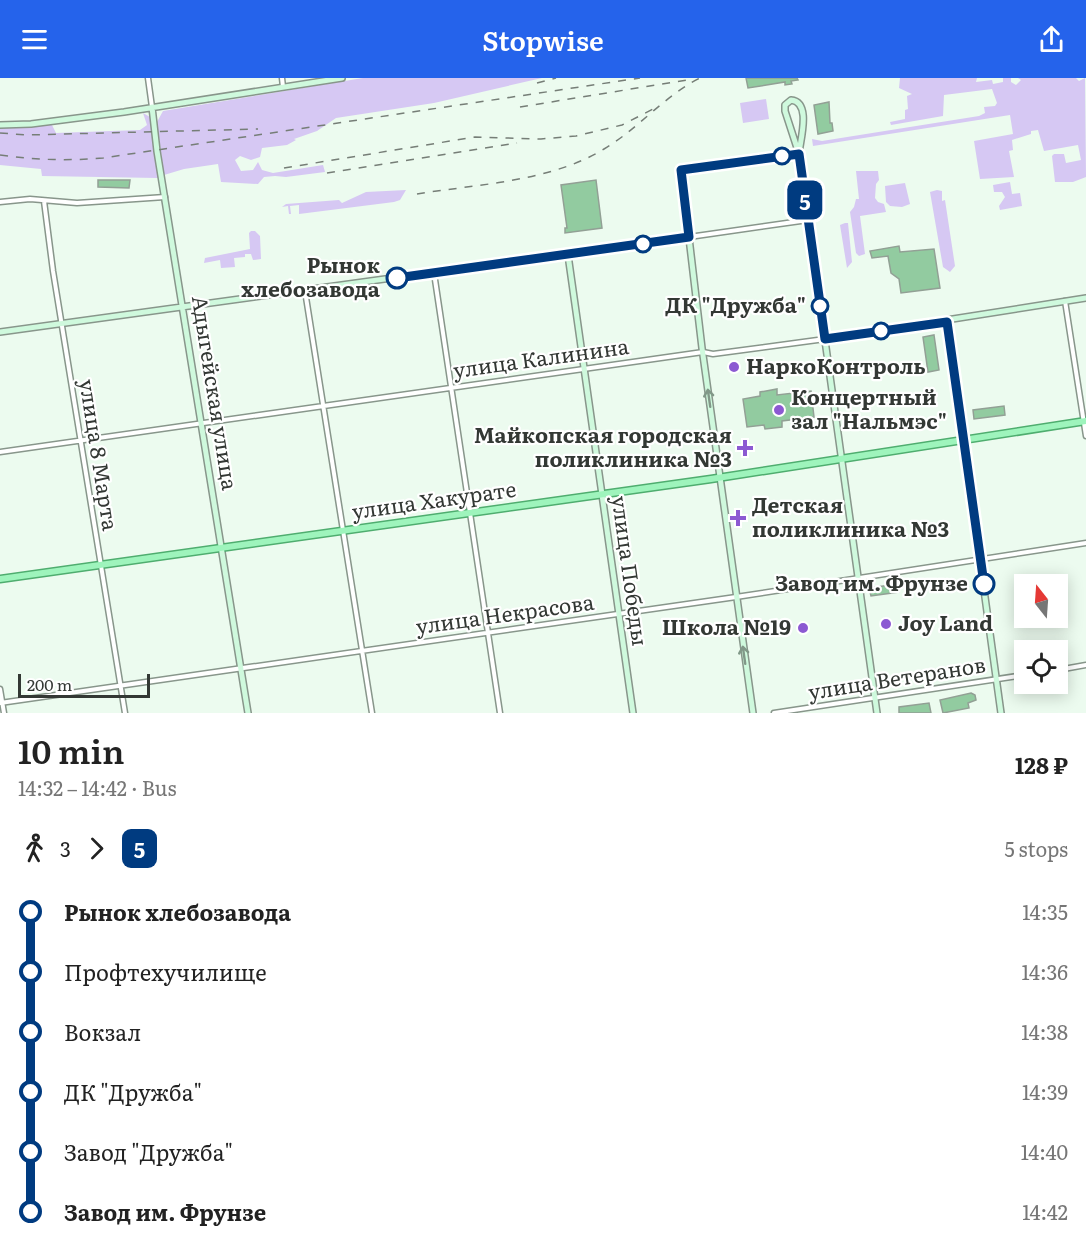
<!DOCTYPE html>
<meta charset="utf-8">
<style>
:root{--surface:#fff;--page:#f2f2f2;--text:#222;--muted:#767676;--accent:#2563eb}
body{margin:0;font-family:Literata,serif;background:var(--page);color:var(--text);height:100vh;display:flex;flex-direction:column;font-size:22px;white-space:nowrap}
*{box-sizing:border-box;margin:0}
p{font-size:20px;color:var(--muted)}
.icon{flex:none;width:33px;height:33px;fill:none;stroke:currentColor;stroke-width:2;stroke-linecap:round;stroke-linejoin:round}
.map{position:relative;height:635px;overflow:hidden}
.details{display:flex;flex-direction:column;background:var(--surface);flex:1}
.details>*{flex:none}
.badge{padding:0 12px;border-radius:9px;font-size:21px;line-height:39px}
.needle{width:39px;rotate:343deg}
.fabs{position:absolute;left:1014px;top:496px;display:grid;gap:12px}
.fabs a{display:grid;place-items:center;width:54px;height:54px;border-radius:0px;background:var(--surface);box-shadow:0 3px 15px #0003;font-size:30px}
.scale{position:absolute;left:18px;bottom:15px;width:132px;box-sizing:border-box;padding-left:6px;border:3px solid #333834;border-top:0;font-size:16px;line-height:21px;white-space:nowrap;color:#333834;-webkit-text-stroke:4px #fff;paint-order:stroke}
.map>.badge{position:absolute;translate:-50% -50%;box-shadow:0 0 0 3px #fff}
.legs{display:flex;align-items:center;gap:9px;height:66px;padding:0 18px;font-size:20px}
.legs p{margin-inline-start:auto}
.head{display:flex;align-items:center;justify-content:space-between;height:102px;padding:0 18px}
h1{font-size:33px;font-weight:600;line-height:45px}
ul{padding:0 18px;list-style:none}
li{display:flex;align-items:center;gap:21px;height:60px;font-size:22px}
li i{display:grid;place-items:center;width:9px;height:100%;margin:0 8px;background:currentColor}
li i::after{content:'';width:15px;height:15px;margin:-8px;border:4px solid;border-radius:50%;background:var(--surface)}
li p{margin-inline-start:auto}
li:first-child i{background:linear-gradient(#0000 50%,currentColor 0)}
li:last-child i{background:linear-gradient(currentColor 50%,#0000 0)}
header{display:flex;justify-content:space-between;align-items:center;height:78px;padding:0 18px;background:var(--accent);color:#fff;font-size:27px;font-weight:600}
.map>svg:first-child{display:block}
.green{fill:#d6c8f3}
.building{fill:#92cba0;stroke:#92a095;stroke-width:1.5}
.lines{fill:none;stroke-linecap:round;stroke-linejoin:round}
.street-casing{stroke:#88968b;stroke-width:7}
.secondary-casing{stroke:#88968b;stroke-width:8}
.primary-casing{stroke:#4fad6f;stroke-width:9}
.street{stroke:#fff;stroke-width:4}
.secondary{stroke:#cff9dd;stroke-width:5}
.primary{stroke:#9ef4bc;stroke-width:6}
.rail{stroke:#767e77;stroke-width:1.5;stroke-dasharray:8 8;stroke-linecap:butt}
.oneway{stroke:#819888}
.line-1-casing{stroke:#fff;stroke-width:14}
.line-1{stroke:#003b80;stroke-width:9}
.stop-1-dot{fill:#fff;stroke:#003b80;stroke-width:3}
.poi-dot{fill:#8c59d2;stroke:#fff;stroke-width:2}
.labels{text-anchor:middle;stroke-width:4.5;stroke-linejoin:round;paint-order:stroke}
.stop-label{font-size:21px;font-weight:bold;fill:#333834;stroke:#fff;text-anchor:end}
.street-label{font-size:21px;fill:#333834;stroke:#fff}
.poi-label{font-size:21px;font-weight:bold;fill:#333834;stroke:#fff;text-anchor:start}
</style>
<header><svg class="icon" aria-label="menu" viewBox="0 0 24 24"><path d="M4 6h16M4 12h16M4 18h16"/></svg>Stopwise<svg class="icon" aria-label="share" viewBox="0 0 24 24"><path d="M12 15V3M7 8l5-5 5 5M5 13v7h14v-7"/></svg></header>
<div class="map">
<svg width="1086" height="635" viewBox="0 0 1086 635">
<rect width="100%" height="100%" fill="#ecfbef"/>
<!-- green -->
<path class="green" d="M363,0H542L434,25L336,40L317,53L294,61L296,62L287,67L262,70L260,79L251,82L240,78L235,82L241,93L253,92L258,84L262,92L273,95L323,87L325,94L286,99L275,98L264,99L258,106L221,104L218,86L184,91L164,97L157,44L163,33Z
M900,0H977L976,4L992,2L993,6L1003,4V0H1011V4L1016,7L1021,2L1018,0H1076L1079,3L1085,0L1086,99L1073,104H1055L1052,78L1054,76H1064L1066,85L1081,82L1078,67L1044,73L1038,52L1031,53V56L1012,62L1013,72L1009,73L1014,99L980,101L974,63L1013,56L1010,37L813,68L812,61L822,63L979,38L985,35L984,29L995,28L997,25L992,11L944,17L943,38L891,47L890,44L905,41V32L908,31L907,18L912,16L899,10Z
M766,21L769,41L743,45L740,25Z
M143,35L150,39L151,43L158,100L42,98L41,91L0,87V49L51,45L56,55L140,52L147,47Z
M856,93H878L879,102L876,106L875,120L878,124L884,126L886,134L860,138L865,176L859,178L856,175L850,134L854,129L856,121H859Z
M1010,104L1012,116L1020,115L1022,128L1000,132L999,128L1005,119L1002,114H994L993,107Z
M905,105L910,126L902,129L890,128L886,124L885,108Z
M406,112L400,122L394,124L299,136V127L290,128L291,136H289L288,128L282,129L286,126L339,122L342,125L366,114Z
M937,112L942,113V123L945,122L955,188L950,194L943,189L930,114Z
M845,145H848L852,184L847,190L840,147Z
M251,153H255L260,158L261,181L253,182L251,176H245V179L234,180L235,189L221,190L220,182L204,185L205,180L250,171L249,155Z"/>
<!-- building -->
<path class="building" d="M746,0H797L798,2L791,3L792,6L785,7V4L748,10Z
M829,24L830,45H832L833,53L818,56L814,27Z
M98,102H130L129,110L98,109Z
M596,102L602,150L565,155V150H567L561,107Z
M899,168L900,174L934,171L940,210L901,215L899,201L891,195L888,178L872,180L870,173Z
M934,257L939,292L928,294L923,259Z
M777,311V317L811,313L814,339L782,343V349L765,351L764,347L747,349L743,321L760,318V314Z
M1004,328L1005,337L974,341L973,332Z
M898,506L899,514L871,518L869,510Z
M971,615L975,617L976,622L968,625L969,630L943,635L940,622Z
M929,625L931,635H899V629Z"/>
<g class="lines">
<!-- street casing -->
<g class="street-casing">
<path id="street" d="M148,0L152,29
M282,0L283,9
M44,123L53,193L125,635
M0,124L30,121L77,125L165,119
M689,159L808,142
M434,195L500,635
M305,213L372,635
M1065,223L1086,358
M0,374L703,274L713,276L825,261
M1058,592L1086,587
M0,611L4,635
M0,625L736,519L1086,465
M774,635L1024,597"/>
</g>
<!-- secondary casing -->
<g class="secondary-casing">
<path id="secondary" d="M152,29L157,73L248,635
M0,47L31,46L124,34L342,0
M799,76L785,33V27L791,22C812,24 800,62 799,76L877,635
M568,177L633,635
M947,244L1001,635
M0,254L689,159
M825,261L1086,220
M753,635L702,270L681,92L799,76"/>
</g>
<!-- primary casing -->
<g class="primary-casing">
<path id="primary" d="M0,501L711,401L1086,343"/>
</g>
<!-- street -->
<use href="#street" class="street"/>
<!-- secondary -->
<use href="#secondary" class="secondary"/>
<!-- primary -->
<use href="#primary" class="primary"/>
<!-- rail -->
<path class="rail" d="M537,5L556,0
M520,29L693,1
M0,55L26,57L258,51
M0,77C35,82 68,83 103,80L640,0
M284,90L475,59L541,61L576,58L622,47L657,29
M327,95L517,65
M417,116C478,106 550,104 604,71C638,51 664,18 700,0"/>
</g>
<!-- one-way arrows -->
<defs><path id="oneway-shaft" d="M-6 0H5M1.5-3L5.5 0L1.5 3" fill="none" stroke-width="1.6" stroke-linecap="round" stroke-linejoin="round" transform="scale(1.5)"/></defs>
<g class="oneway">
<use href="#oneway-shaft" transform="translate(709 320) rotate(-98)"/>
<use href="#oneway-shaft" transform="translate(744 577) rotate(-98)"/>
</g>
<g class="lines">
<!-- line-1 casing -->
<g class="line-1-casing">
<path id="line-1" d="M397,200L689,159L681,92L799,76L825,261L947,244L984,506"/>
</g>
<!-- line-1 -->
<use href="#line-1" class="line-1"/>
</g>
<!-- markers -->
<g class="stop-1-dot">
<circle cx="782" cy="78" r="8"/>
<circle cx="643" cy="166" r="8"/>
<circle cx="397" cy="200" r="10"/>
<circle cx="820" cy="228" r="8"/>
<circle cx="881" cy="253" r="8"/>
<circle cx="984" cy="506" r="10"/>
</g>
<g class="poi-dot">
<circle cx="734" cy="289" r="6"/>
<circle cx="779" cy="332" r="6"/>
<path d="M742 361h6v6h6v6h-6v6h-6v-6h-6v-6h6z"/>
<path d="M735 431h6v6h6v6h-6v6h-6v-6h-6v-6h6z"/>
<circle cx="886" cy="546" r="6"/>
<circle cx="803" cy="550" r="6"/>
</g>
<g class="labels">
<!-- stop labels -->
<g class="stop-label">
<text x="380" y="195">Рынок<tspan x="380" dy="24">хлебозавода</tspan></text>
<text x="806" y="235">ДК "Дружба"</text>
<text x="968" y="513">Завод им. Фрунзе</text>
</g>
<!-- street labels -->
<g class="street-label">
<text transform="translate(541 281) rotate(-8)" y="7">улица Калинина</text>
<text transform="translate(214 315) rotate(81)" y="7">Адыгейская улица</text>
<text transform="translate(98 377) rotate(81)" y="7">улица 8 Марта</text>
<text transform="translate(434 423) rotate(-8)" y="7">улица Хакурате</text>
<text transform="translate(629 493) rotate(82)" y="7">улица Победы</text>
<text transform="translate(505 537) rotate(-8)" y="7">улица Некрасова</text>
<text transform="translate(897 601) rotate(-9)" y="7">улица Ветеранов</text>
</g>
<!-- poi labels -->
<g class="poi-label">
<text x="746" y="296">НаркоКонтроль</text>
<text x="791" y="327">Концертный<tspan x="791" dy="24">зал "Нальмэс"</tspan></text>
<text x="732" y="365" text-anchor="end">Майкопская городская<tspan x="732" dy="24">поликлиника №3</tspan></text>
<text x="752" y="435">Детская<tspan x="752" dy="24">поликлиника №3</tspan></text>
<text x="898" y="553">Joy Land</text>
<text x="791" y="557" text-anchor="end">Школа №19</text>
</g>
</g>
</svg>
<div class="fabs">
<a><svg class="needle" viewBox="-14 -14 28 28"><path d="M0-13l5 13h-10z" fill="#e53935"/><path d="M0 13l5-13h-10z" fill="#767676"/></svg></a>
<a><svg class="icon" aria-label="locate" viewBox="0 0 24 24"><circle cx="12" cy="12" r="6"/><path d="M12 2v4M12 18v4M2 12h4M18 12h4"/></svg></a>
</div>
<div class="scale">200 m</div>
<b class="badge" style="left:805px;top:122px;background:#003b80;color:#fff">5</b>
</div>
<section class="details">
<div class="head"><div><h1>10 min</h1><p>14:32 – 14:42 · Bus</p></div><b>128 ₽</b></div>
<div class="legs"><svg class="icon" aria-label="walk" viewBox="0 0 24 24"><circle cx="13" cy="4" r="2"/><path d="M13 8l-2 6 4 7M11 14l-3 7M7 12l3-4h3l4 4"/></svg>3<svg class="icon" aria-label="forward" viewBox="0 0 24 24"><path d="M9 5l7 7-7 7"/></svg><b class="badge" style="background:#003b80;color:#fff">5</b><p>5 stops</p></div>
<ul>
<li><i style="color:#003b80"></i><b>Рынок хлебозавода</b><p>14:35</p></li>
<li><i style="color:#003b80"></i><span>Профтехучилище</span><p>14:36</p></li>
<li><i style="color:#003b80"></i><span>Вокзал</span><p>14:38</p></li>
<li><i style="color:#003b80"></i><span>ДК &quot;Дружба&quot;</span><p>14:39</p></li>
<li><i style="color:#003b80"></i><span>Завод &quot;Дружба&quot;</span><p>14:40</p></li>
<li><i style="color:#003b80"></i><b>Завод им. Фрунзе</b><p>14:42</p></li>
</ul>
</section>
